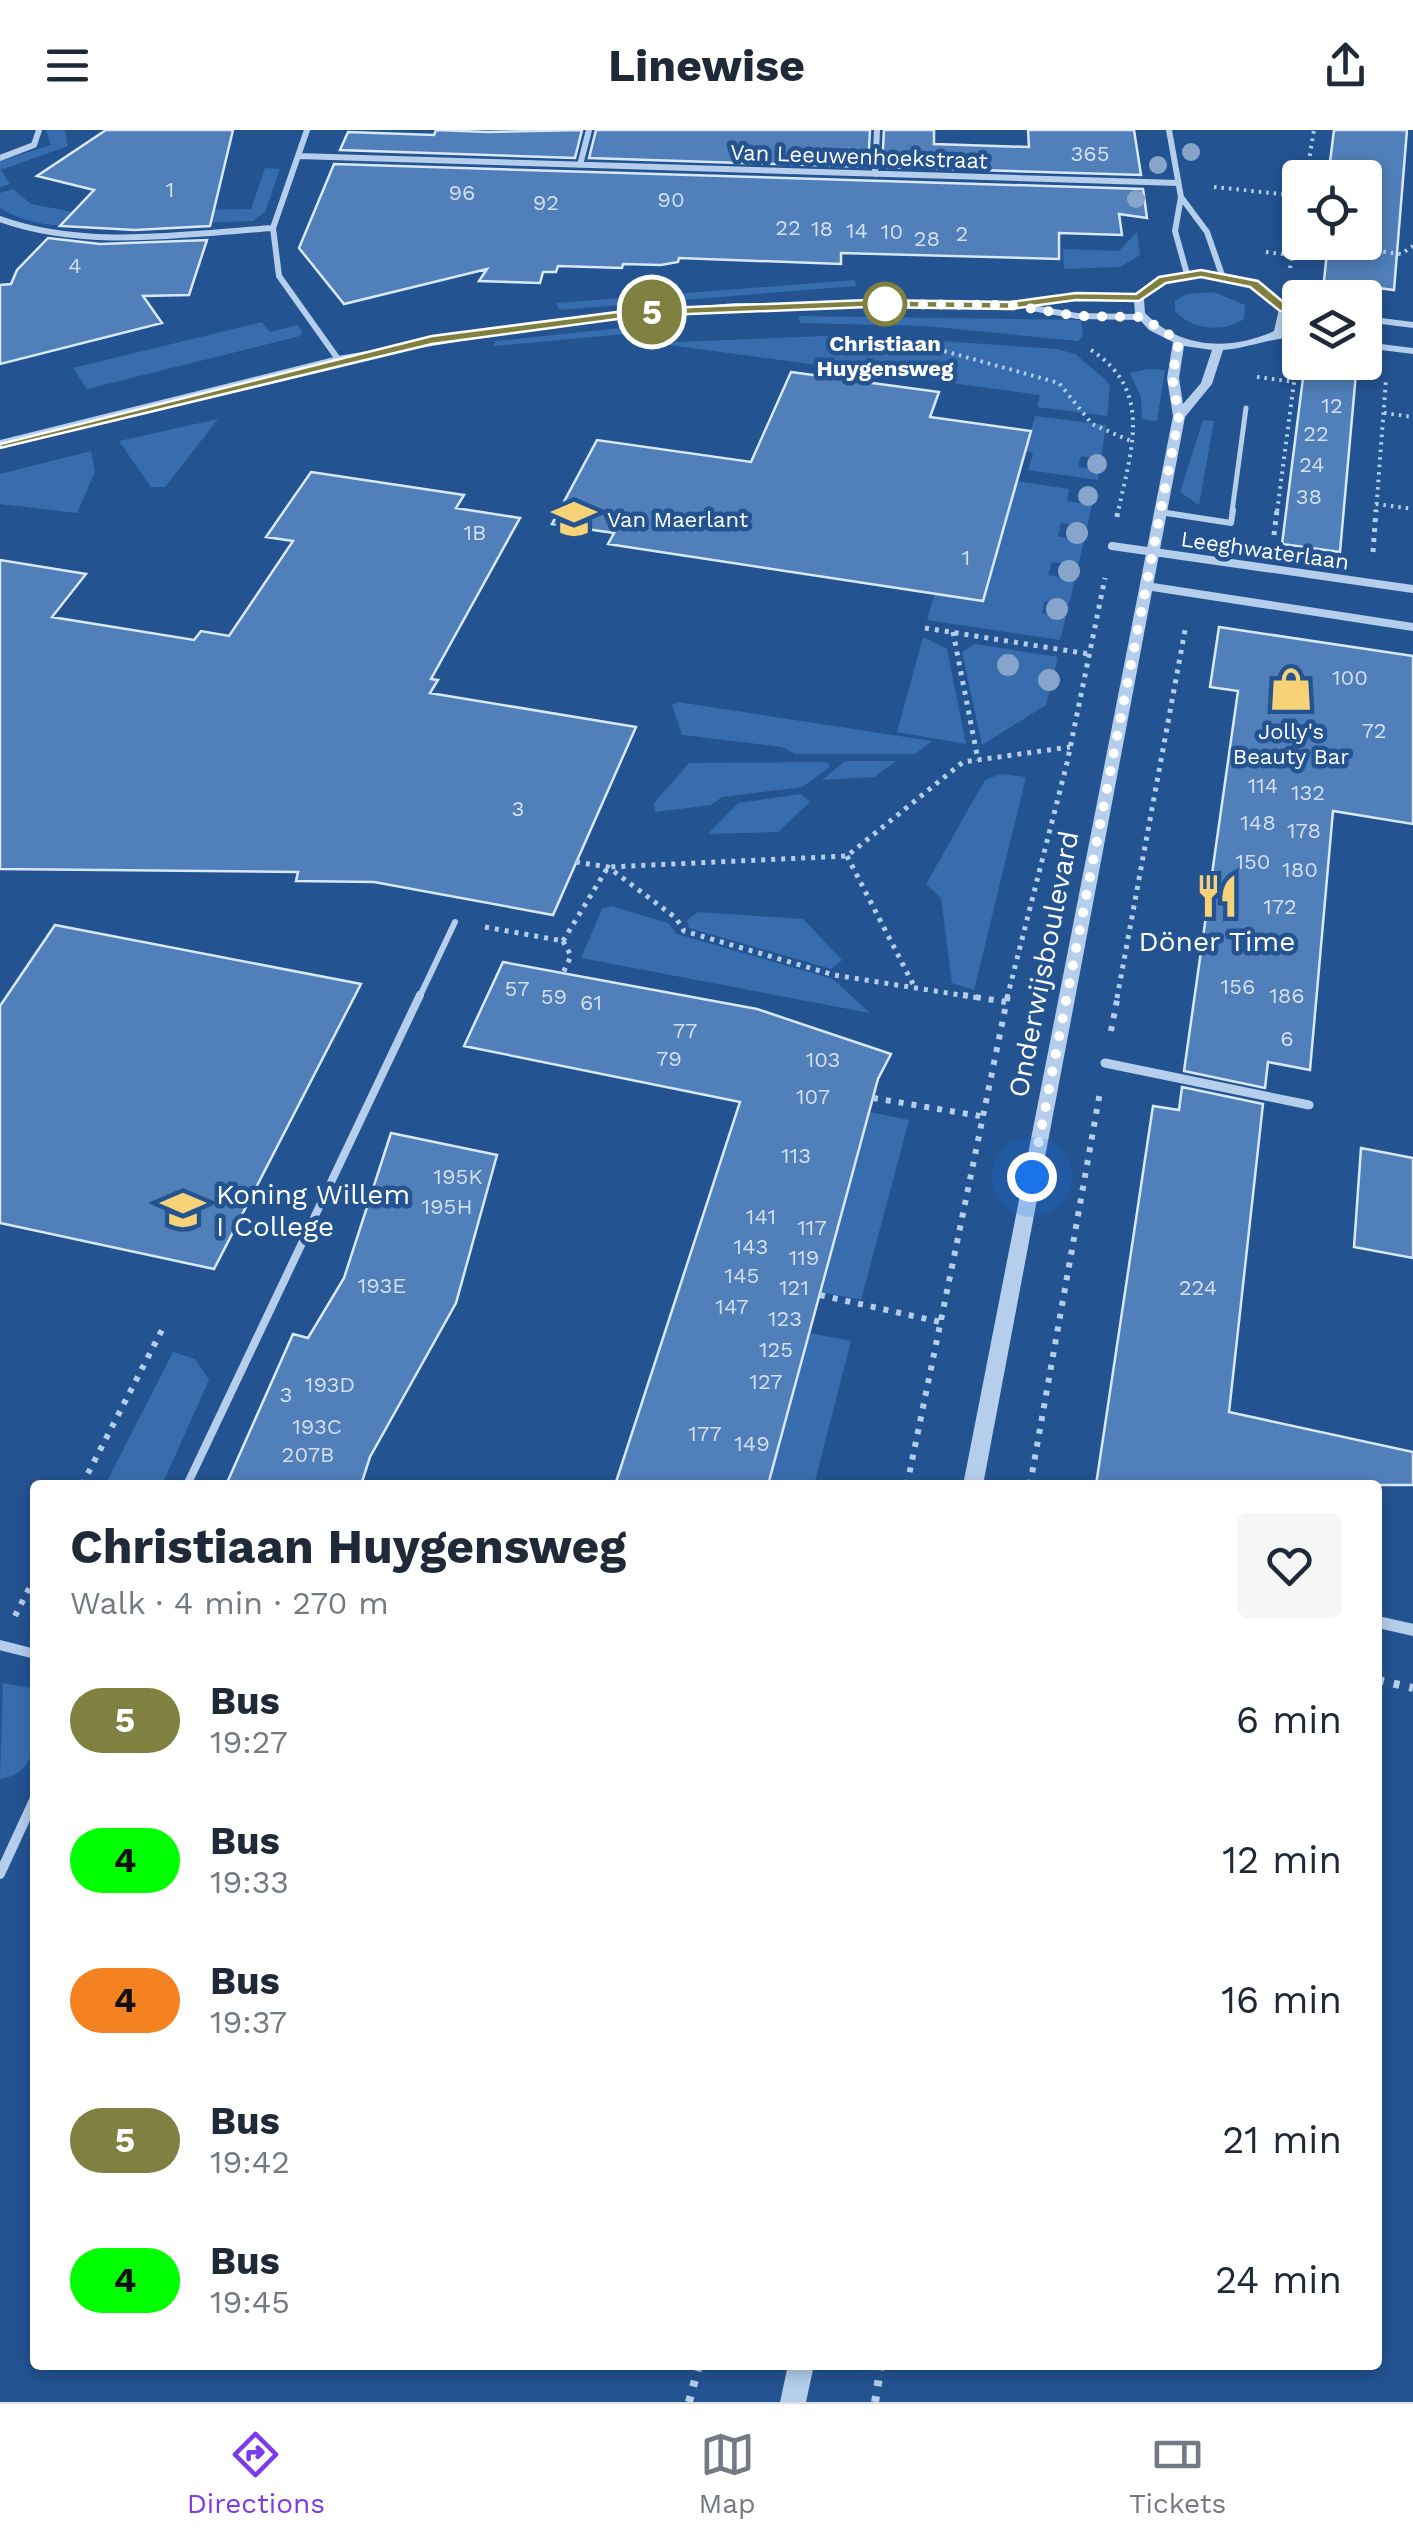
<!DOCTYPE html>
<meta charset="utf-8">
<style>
:root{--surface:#fff;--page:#f6f6f7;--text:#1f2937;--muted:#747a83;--line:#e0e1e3;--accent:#7c3aed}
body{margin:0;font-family:"Work Sans",sans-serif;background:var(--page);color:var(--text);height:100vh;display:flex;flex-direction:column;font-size:38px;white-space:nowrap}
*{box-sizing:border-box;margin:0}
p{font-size:32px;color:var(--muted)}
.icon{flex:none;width:55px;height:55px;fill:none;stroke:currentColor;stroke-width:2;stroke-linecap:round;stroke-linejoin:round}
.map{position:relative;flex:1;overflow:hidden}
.sheet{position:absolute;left:30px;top:1350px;width:1352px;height:890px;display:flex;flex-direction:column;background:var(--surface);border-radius:10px;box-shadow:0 5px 15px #0003}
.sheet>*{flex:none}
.badge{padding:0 20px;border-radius:32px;font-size:35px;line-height:65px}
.tools{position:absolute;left:1282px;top:30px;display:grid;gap:20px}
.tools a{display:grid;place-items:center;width:100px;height:100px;border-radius:10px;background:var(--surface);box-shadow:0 5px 15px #0003;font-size:50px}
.you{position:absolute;width:50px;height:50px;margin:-25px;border:8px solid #fff;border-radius:50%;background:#1a73e8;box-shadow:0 0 0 15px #1a73e833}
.map>.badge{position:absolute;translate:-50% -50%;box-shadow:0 0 0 5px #fff}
.round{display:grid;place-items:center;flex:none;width:105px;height:105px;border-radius:10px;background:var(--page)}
.summary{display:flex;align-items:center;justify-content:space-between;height:170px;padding:0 40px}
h1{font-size:48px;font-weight:700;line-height:75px}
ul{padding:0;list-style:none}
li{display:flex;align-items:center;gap:30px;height:140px;padding:0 40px}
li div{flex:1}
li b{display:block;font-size:38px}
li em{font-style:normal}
li .badge{min-width:110px;font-weight:700;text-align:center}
header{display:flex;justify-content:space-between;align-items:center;height:130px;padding:0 40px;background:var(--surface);font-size:45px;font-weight:700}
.tab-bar{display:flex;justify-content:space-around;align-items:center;height:140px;border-top:2px solid var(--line);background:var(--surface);font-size:28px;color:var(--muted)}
.tab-bar a{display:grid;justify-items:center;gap:5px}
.tab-bar .current{color:var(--accent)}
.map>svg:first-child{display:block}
.green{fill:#376dae}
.building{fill:#507fb9;stroke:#d9e8f9;stroke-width:2.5}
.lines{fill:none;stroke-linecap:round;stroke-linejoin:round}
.path-far3{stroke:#b4ceec;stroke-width:4;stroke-dasharray:2.5 5;stroke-linecap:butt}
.path-far2{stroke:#b4ceec;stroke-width:5;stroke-dasharray:4 6;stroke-linecap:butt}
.path-far1{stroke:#b4ceec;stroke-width:6;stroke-dasharray:5 8;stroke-linecap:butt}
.path{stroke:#b4ceec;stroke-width:8;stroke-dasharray:6 10;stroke-linecap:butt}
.service-far3{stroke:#b4ceec;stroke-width:5}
.service-far2{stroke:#b4ceec;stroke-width:6}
.service-far1{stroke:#b4ceec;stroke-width:8}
.service{stroke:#b4ceec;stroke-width:10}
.pedestrian-far1{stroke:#b4ceec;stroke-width:8}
.pedestrian{stroke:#b4ceec;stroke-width:9}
.minor-far2{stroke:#b4ceec;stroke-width:6}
.minor-far1{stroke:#b4ceec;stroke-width:8}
.minor{stroke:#b4ceec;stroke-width:12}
.tertiary{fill:#b4ceec;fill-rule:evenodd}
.tree{fill:#87a5ca}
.line{fill:#808040;stroke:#fff;stroke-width:2.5}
.walk{stroke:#fff;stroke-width:10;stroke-dasharray:0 18}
.stop-dot{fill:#fff;stroke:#808040;stroke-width:5}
.labels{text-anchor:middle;stroke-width:9;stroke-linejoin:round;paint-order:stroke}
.number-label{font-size:22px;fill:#d3dfee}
.far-street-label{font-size:22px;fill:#fff;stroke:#235391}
.far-stop-label{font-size:22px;font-weight:bold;fill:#fff;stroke:#235391}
.far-poi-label{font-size:22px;fill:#fff;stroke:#235391;text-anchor:start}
.poi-label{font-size:28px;fill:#fff;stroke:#235391}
.street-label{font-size:28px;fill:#fff;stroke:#235391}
</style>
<header><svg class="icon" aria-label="menu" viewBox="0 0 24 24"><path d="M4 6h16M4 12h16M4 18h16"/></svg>Linewise<svg class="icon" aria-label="share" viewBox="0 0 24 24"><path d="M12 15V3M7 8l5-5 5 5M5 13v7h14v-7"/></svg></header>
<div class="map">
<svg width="1413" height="2272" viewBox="0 0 1413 2272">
<rect width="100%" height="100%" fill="#235391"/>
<!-- green -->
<path class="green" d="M46,0H65L68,16L1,40L10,54L0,57V31L51,15Z
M265,38L280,39L265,82L253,91L140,95L142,81L251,79Z
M13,59L31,74L79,83L83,97C54,96 25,94 0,78V63Z
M1137,102L1140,125L1120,137L1064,139L1063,119L1119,121Z
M855,150L856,156L559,180L556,173Z
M1214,162L1245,175L1244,189C1223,203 1192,200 1175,181V171L1186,164Z
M798,186L1081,190L1083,206L1078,211L926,196L800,193Z
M262,192L270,202L298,195L302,201L300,206L87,259L73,238Z
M678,192L680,199L494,216L495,211Z
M850,205L1057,219L1075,224L1106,250L1110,257L1107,286L1037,277L1040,265L654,213Z
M1148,239L1165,240L1157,291L1142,289L1141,267L1130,243Z
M1035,286L1106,295L1101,329L1081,326L1078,337L1099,340L1098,350L1028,340L1033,323L1025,321Z
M218,289L165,357H151L119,311Z
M1203,290L1214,291L1199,375L1180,362Z
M91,321L95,342L77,383L0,374V344Z
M1016,351L1069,359L1067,371L1092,375L1087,397L1061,393L1058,406L1084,411L1078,436L1052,432L1048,445L1075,450L1069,474L1045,471L1042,483L1066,487L1060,510L927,490L935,463Z
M923,507L947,519L966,614L897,602Z
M975,514L1058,527L1046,575L982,615L962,522Z
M678,572L932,611L915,624H795L782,617L682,605L672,575Z
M845,631H896L874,647L822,650Z
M827,632L830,637L802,657L722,667L711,675L655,682L654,673L689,633Z
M1001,644L1026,647L974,860L952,853L941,768L926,754L985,650Z
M801,664L810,672L778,702L708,704L738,673Z
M611,776L668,793L677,804L833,849L870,883L581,828L602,779Z
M698,782L803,789L842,830L831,839L689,798L687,790Z
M870,982L909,990L861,1170L821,1162Z
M810,1203L851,1211L814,1355H768Z
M173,1222L195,1229L209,1250L162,1355H105Z
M3,1553L35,1559C35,1593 44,1643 0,1649Z"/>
<!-- building -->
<path class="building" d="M106,0H233L210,96L135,100L60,96L94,60L37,46Z
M436,0L488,2L582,0L575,28L340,20L348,2L434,5Z
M596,0H870L868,37L589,28Z
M884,0H934V14L1029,17L1028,0H1134L1141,45L882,37Z
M1334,0H1407L1394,160L1324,151L1328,112H1365V48H1328Z
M334,34L1143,59L1147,88L1119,84L1122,105L1059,103V129L841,123V134L679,128L678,132L661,135L623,134L622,138L558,136L556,142H543L540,153L479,151L487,139L344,174L299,118Z
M48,108L100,114L207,110L189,165L143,166L162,193L0,234V155L11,154L17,140Z
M1305,232H1357L1340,422L1282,414Z
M791,242L939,262L930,287L1031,301L983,471L608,414L614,403L552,394L597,310L751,332Z
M311,342L464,365L456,378L520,388L431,549L438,550L430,563L636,597L553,785L374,752L296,751L298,742L0,739V430L86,444L52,487L194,510L201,501L229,506L293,411L266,407Z
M1219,497L1413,526V694L1333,681L1310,940L1268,932L1265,958L1184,941L1238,561L1210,557Z
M55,795L361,854L214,1139L0,1093V876Z
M503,832L757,879L891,924L878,949L768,1355H615L740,972L464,916Z
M1182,957L1263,974L1229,1282L1413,1322V1355H1096L1153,976L1179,980Z
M391,1003L497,1025L456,1173L370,1327L361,1355H226L293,1204L308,1208L344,1148Z
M1361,1018L1413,1028V1128L1354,1117Z"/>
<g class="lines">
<!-- path-far3 -->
<path class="path-far3" d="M1306,48L1314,0
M1214,57L1300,66
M1309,112L1401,124L1413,116
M1266,122L1291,125
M1290,138L1300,82
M1311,162L1349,167
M901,209L1059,253L1092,294L1131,311
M1091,220C1154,261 1131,320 1118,382
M1257,247L1294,252L1277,382
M1384,283L1413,287
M1376,374L1413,379
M1376,382L1386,250"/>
<!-- path-far2 -->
<path class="path-far2" d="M1117,387L1118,380
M1274,405L1277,380
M1373,422L1376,380
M925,498L1089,524
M953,502L978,630
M847,726L914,856
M576,732L608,737L676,788L684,801L834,845L979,868
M485,797L563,811
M563,811L608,737L847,726L963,632L1070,617
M563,811L571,826L563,843
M1007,868L1067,633L1105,448
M1117,868L1186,495"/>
<!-- path-far1 -->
<path class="path-far1" d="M963,865L1006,872
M1111,901L1118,865
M873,968L980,986
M820,1165L940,1192
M82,1355L164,1196
M907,1355L1008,865
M1030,1355L1100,962
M15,1486L35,1447"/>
<!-- path -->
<path class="path" d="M1378,1550L1413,1558
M689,2272L699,2235
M875,2272L881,2235"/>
<!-- service-far3 -->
<path class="service-far3" d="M1232,382L1246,278"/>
<!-- service-far2 -->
<path class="service-far2" d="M1160,382L1231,393L1233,380
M419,868L455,792"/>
<!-- service-far1 -->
<path class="service-far1" d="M187,1355L420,865"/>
<!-- service -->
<path class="service" d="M0,1515L35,1524
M0,1744L35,1668"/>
<!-- pedestrian-far1 -->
<path class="pedestrian-far1" d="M1112,416L1413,459"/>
<!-- pedestrian -->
<path class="pedestrian" d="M1105,933L1309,975"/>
<!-- minor-far2 -->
<path class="minor-far2" d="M307,0L273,98L279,146L338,229
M1169,0L1181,67L1175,101L1187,144
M298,26L1178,53
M0,28L34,15L39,0
M580,35L589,0
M875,44L877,0
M1181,67L1207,102L1222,145
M0,89C86,120 184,104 273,98"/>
<!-- minor-far1 -->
<path class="minor-far1" d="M1146,456L1413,497"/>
<!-- minor -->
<path class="minor" d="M1378,1492L1413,1500"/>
<!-- tertiary -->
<path class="tertiary" d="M1187,141C1227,141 1264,146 1289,179L1285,200L1300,202V208C1274,206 1250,218 1223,220L1212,254L1185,287L983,1355H963L1173,286L1167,248L1173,212L1149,200L1140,190L1077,189L1026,180V176L734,179L543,197L338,232L0,318V310L338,226L543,191L734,173L1010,172L1076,163L1137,165L1159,148ZM1187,147C1222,147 1255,151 1279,179L1274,201C1230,221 1180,219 1145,183L1144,169L1167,152ZM1076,169L1134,171L1135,184L1077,183L1033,175ZM1184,216L1212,220L1201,253L1183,274L1179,248Z
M1365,186L1413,192V198L1365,192Z
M1365,212L1413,218V224L1365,218Z
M788,2235H814L806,2272H780Z"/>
</g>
<!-- trees -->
<g class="tree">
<circle cx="1191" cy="22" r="9"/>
<circle cx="1158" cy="35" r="9"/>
<circle cx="1136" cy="69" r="9"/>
<circle cx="1097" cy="334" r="10"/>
<circle cx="1088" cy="366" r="10"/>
<circle cx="1077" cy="403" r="11"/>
<circle cx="1069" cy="441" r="11"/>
<circle cx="1057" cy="479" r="11"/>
<circle cx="1008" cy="535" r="11"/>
<circle cx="1049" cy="550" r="11"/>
</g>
<!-- line -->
<path class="line" d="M1201,140L1258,151L1288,176L1306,181H1280L1250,157L1201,147L1166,153L1139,171L1076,170L1010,179L868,177L640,186L432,214L0,318V314L432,206L640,179L868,170L1010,172L1076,163L1136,164L1159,147Z"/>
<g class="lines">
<!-- walk -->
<path class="walk" d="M885,174H868L1010,175L1077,186L1142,187L1179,211L1172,248L1179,286L1032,1047"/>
</g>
<!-- icons -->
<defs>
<g id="school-bare" transform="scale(3.45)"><path d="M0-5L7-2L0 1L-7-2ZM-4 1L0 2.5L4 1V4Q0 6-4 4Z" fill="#f8d277" stroke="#235391" stroke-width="2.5" paint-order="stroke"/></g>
<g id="shop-bare" transform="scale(3.45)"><path d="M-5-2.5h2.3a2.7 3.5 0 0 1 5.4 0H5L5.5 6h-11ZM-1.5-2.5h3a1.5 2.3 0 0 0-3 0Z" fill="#f8d277" stroke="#235391" stroke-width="2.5" paint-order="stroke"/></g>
<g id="restaurant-bare" transform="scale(3.45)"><path d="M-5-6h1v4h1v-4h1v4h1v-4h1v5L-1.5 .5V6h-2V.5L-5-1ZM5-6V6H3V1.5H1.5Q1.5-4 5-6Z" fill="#f8d277" stroke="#235391" stroke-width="2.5" paint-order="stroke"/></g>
<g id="university-bare" transform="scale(3.45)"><path d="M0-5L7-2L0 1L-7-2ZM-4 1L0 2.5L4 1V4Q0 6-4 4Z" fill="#f8d277" stroke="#235391" stroke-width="2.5" paint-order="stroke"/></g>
</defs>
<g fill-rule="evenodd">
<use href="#school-bare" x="574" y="389"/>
<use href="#shop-bare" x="1291" y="559"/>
<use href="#restaurant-bare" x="1217" y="766"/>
<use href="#university-bare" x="183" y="1080"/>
</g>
<!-- markers -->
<circle class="stop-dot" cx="885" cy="174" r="20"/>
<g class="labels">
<!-- number labels -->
<g class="number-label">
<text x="1090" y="31">365</text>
<text x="170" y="67">1</text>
<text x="462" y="70">96</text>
<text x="671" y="77">90</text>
<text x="546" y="80">92</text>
<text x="788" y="105">22</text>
<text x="822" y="106">18</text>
<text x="857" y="108">14</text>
<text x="892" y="109">10</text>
<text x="962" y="111">2</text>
<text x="927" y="116">28</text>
<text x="75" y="143">4</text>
<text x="1332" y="283">12</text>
<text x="1316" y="311">22</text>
<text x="1312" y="342">24</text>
<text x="1309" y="374">38</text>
<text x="475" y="410">1B</text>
<text x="966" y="435">1</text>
<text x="1350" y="555">100</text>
<text x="1374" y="608">72</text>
<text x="1263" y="663">114</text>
<text x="1308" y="670">132</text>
<text x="518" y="686">3</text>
<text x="1258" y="700">148</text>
<text x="1304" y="708">178</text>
<text x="1253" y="739">150</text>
<text x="1300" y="747">180</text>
<text x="1280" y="784">172</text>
<text x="1238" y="864">156</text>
<text x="517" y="866">57</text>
<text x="1287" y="873">186</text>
<text x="554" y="874">59</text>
<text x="591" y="880">61</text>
<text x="685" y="908">77</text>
<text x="1287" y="916">6</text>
<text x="669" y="936">79</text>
<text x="823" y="937">103</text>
<text x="813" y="974">107</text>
<text x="796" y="1033">113</text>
<text x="458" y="1054">195K</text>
<text x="447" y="1084">195H</text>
<text x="761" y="1094">141</text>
<text x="812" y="1105">117</text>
<text x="751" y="1124">143</text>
<text x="804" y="1135">119</text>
<text x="742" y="1153">145</text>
<text x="382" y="1163">193E</text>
<text x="794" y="1165">121</text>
<text x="1198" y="1165">224</text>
<text x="732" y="1184">147</text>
<text x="785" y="1196">123</text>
<text x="776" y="1227">125</text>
<text x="766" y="1259">127</text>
<text x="330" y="1262">193D</text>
<text x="286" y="1272">3</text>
<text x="317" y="1304">193C</text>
<text x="705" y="1311">177</text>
<text x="752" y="1321">149</text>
<text x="308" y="1332">207B</text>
</g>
<!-- far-street labels -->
<g class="far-street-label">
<text transform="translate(859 26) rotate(2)" y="8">Van Leeuwenhoekstraat</text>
<text transform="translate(1265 420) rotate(8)" y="8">Leeghwaterlaan</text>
</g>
<!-- far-stop labels -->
<g class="far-stop-label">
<text x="885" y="221">Christiaan<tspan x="885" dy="25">Huygensweg</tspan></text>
</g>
<!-- far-poi labels -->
<g class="far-poi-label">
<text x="607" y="397">Van Maerlant</text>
<text x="1291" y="609" text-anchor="middle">Jolly's<tspan x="1291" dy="25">Beauty Bar</tspan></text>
</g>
<!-- poi labels -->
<g class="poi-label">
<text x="1217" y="821">Döner Time</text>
<text x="216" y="1074" text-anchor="start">Koning Willem<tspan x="216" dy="32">I College</tspan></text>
</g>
<!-- street labels -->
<g class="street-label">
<text transform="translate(1043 834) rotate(-79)" y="10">Onderwijsboulevard</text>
</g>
</g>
</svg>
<div class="tools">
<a><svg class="icon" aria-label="locate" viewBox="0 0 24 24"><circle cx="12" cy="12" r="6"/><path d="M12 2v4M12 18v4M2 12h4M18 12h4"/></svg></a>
<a><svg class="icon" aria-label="layers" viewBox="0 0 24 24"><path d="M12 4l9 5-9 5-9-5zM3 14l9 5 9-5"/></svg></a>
</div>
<div class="you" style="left:1032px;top:1047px"></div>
<b class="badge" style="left:652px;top:182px;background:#808040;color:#fff">5</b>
<section class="sheet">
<div class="summary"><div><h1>Christiaan Huygensweg</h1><p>Walk · 4 min · 270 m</p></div><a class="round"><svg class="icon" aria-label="heart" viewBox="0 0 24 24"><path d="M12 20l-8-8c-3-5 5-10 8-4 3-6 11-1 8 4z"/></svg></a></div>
<ul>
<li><span class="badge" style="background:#808040;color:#fff">5</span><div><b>Bus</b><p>19:27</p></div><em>6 min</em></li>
<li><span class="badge" style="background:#0f0;color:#111">4</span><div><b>Bus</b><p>19:33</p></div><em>12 min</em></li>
<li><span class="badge" style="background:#f58220;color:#111">4</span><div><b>Bus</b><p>19:37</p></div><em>16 min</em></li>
<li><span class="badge" style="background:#808040;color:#fff">5</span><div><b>Bus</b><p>19:42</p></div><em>21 min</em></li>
<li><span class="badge" style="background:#0f0;color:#111">4</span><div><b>Bus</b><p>19:45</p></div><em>24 min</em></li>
</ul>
</section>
</div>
<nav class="tab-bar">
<a class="current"><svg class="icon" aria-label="directions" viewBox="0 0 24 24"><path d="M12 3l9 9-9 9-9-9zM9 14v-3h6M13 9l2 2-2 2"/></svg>Directions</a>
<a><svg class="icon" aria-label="map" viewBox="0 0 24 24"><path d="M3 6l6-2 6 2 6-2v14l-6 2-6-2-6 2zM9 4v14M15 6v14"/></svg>Map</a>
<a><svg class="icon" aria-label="tickets" viewBox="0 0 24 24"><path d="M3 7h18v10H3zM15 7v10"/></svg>Tickets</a>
</nav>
